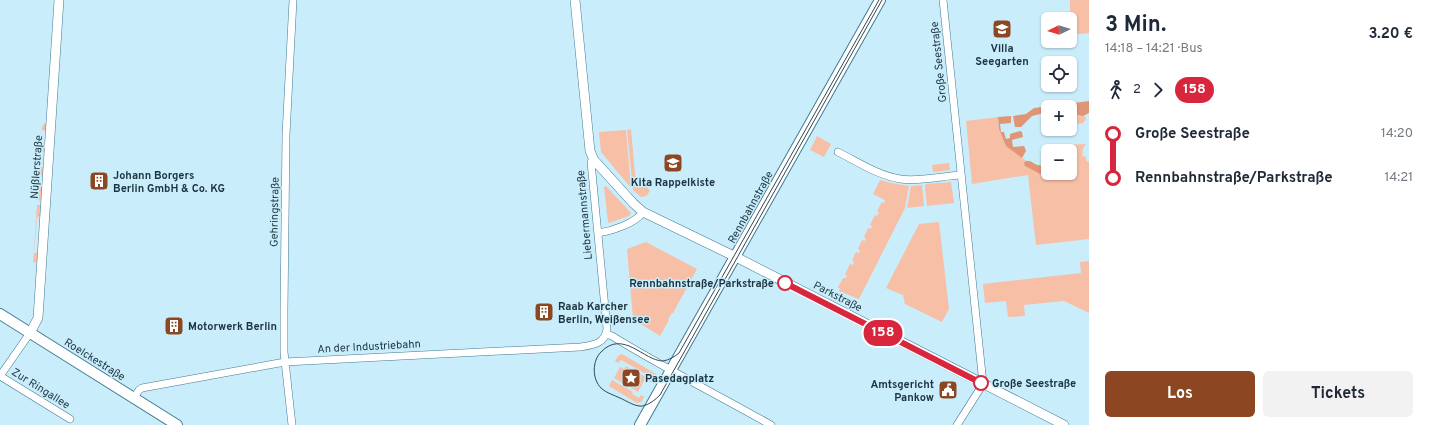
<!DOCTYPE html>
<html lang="de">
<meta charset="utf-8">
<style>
:root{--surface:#fff;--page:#f2f2f3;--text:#1f2937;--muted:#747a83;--accent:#8d4622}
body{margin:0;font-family:Overpass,sans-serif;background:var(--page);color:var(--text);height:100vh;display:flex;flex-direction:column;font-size:15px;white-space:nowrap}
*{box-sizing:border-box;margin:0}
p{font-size:13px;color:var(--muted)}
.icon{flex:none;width:22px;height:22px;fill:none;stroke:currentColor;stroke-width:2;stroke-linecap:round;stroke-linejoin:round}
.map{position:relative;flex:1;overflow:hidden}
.sheet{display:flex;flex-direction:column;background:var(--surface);width:340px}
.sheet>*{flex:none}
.badge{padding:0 8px;border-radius:13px;font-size:14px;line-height:26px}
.needle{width:26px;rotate:265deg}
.tools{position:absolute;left:1041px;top:12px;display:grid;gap:8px}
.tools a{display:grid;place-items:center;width:36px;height:36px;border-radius:6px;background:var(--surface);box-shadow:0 1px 3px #0004;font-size:20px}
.map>.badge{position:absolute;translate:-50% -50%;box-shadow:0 0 0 2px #fff}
.legs{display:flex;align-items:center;gap:6px;height:44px;padding:0 16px;font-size:13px}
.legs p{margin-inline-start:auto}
.overview{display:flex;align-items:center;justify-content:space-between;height:68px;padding:0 16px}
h1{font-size:22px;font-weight:700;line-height:30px}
.primary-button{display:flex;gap:8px;margin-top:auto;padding:8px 16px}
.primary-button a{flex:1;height:46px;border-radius:6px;background:var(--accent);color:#fff;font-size:16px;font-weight:700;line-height:46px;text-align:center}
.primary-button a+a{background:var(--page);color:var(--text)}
ul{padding:0 16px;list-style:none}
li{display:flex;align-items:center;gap:14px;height:44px;font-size:15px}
li i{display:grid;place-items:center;width:6px;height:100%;margin:0 5px;background:currentColor}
li i::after{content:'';width:10px;height:10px;margin:-5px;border:3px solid;border-radius:50%;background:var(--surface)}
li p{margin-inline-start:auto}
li:first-child i{background:linear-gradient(#0000 50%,currentColor 0)}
li:last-child i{background:linear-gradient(currentColor 50%,#0000 0)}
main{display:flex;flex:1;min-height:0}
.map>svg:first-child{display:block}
.green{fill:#f6bfa6}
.forest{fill:#e09674}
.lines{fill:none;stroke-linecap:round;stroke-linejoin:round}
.minor-casing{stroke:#407a91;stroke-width:8}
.tertiary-casing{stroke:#407a91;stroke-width:10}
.secondary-casing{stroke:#407a91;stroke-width:12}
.minor{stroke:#fff;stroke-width:7}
.tertiary{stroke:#fff;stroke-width:9}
.secondary{stroke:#fff;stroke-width:10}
.tram{stroke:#304953;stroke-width:1}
.line-1-casing{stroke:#fff;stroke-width:9}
.line-1{stroke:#d7263d;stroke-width:6}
.stop-1-dot{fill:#fff;stroke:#d7263d;stroke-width:2}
.labels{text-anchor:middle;stroke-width:3;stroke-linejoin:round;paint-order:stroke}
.poi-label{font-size:11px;font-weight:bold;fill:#1c343e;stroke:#caedfc;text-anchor:start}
.street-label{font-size:11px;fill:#1c343e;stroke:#caedfc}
.stop-label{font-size:11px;font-weight:bold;fill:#1c343e;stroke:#caedfc;text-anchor:end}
</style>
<main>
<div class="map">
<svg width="1089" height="425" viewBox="0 0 1089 425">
<rect width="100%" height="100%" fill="#caedfc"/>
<!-- green -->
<path class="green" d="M1070,0H1089V33L1070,35Z
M1070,114L1075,116H1084L1086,119L1083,123L1070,125Z
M998,117L999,129L1006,146L1025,160L1048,173H1070V170L1077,167L1073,160L1076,159L1074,154H1070V151H1068L1066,145L1086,144C1082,148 1082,152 1083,157L1085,156L1087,162L1089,161V239L1036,245L1028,175L972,184L966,121Z
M44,123L48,125L47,131L42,130L41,144L46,145V152H40L39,167H45L44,175H39L38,187L43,188V201L37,200L42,128Z
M631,129L636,185H645L650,191L646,196L641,197L633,190L627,130Z
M626,130L631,188L601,152L599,132Z
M817,136L831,144L824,157L810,150Z
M949,163L950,170L933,172L932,165Z
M880,180L891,183L909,186L905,208L859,299L839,291L840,289L838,287L843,278H846L847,276L845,274L850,264L853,265L854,262L852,260L856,252L859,253L860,251L858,249L862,240L865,241L866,239L864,237L868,228L871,229L872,226L870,225L875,215L877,216L879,213L877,211L882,202L884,203L885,200L873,194Z
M951,182L954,203L927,206L925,186L926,184Z
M922,185L924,206L907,208L911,186Z
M606,186L631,213L629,216L609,223L608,222L604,187Z
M37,205H42L41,216L37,217L34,253H39V261L33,263Z
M939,222L949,309L942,322L905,304L903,295L886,288L919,224Z
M646,242L697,269L673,313H672L668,319L669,320L660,336L633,319L627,249Z
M1089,261V313L1064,301L1024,305L1025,316L1008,317L1006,301L985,303L983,284L1081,273L1080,262Z
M622,354L656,374L652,383L648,381L650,376L621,360L618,363L615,361L619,355Z
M626,366L646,377L638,392L614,378L620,367L624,369Z
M612,380L633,392L632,394L639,398L641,395L644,397L641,402L637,403L609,386Z"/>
<!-- forest -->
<path class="forest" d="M1089,101V113L1083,116L1070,114V107H1048V112L1032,116L1021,127H1015L1013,116L1026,114L1034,108Z
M1011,116V123L1000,124L1001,132H1004L1006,139L1010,138V134L1020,131L1022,132L1023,137L1012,140L1013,147L1024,146L1025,148L1026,151L1022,158L1006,146L999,129L998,117Z
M1026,161H1030L1037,165L1048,166V173H1070V163C1074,167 1076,172 1073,177C1055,184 1041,174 1025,166L1024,163Z"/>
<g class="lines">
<!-- minor casing -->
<g class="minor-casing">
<path id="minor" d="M943,0L982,374L983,384L957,425
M838,152C858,162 877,175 900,179C919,182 942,176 961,175
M598,233C612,231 636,223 643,212
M606,334L612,336C664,368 718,395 771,425
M0,376L70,419
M0,376L30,333
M134,398L139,390L142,388L285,362L580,347C593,345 605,344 607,329L591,162L594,160
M292,425L284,352V310L286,135L293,0"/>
</g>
<!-- tertiary casing -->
<g class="tertiary-casing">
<path id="tertiary" d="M575,0L590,151L594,160L633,203L643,212L736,257L1064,425
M30,333L38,318L59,0"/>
</g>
<!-- secondary casing -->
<g class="secondary-casing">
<path id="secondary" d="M0,314L177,425
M640,425L880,0"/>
</g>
<!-- minor -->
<use href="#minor" class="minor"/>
<!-- tertiary -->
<use href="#tertiary" class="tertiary"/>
<!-- secondary -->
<use href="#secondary" class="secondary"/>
<!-- tram -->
<path class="tram" d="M879,0L679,353C674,357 669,360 663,361C644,361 623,329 601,352C592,361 592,379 601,388C606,393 614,395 620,398C627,401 635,407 643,406C650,404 655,400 660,395L882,0"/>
</g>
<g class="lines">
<!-- line-1 casing -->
<g class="line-1-casing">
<path id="line-1" d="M785,283L981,383"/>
</g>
<!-- line-1 -->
<use href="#line-1" class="line-1"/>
</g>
<!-- icons -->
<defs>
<g id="school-square" transform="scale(1)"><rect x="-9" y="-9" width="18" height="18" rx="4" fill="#8d4622" stroke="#caedfc"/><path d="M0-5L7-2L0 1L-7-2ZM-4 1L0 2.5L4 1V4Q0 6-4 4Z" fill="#fff"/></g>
<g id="building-square" transform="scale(1)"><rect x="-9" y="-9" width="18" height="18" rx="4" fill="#8d4622" stroke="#caedfc"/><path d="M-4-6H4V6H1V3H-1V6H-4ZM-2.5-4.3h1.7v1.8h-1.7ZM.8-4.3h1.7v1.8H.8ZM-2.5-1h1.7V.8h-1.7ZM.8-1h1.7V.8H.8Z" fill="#fff"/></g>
<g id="sight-square" transform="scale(1)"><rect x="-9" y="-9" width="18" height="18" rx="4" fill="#8d4622" stroke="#caedfc"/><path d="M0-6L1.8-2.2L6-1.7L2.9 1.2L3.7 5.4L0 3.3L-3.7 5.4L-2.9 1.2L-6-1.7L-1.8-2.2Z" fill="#fff"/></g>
<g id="civic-square" transform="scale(1)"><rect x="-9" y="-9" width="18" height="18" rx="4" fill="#8d4622" stroke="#caedfc"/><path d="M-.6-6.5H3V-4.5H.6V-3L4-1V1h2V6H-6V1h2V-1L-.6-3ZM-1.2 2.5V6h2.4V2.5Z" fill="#fff"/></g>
</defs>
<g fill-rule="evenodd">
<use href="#school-square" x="1002" y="29"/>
<use href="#school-square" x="673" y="163"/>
<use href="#building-square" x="99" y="181"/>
<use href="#building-square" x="544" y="312"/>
<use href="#building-square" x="174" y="326"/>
<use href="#sight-square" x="631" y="378"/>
<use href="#civic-square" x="948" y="390"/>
</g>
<!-- markers -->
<g class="stop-1-dot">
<circle cx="785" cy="283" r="7"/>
<circle cx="981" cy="383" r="7"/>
</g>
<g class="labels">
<!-- poi labels -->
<g class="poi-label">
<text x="1002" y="52" text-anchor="middle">Villa<tspan x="1002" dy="13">Seegarten</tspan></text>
<text x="113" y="179">Johann Borgers<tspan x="113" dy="13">Berlin GmbH &amp; Co. KG</tspan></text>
<text x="673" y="186" text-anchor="middle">Kita Rappelkiste</text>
<text x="558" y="310">Raab Karcher<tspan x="558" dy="13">Berlin, Weißensee</tspan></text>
<text x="188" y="330">Motorwerk Berlin</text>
<text x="645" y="382">Pasedagplatz</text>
<text x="934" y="388" text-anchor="end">Amtsgericht<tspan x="934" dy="13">Pankow</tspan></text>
</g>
<!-- street labels -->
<g class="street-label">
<text transform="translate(938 62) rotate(-96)" y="4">Große Seestraße</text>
<text transform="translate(36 167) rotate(-86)" y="4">Nüßlerstraße</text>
<text transform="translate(750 207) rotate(-61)" y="4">Rennbahnstraße</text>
<text transform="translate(274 212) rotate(-89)" y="4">Gehringstraße</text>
<text transform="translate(584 215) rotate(-95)" y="4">Liebermannstraße</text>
<text transform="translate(838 296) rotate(27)" y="4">Parkstraße</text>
<text transform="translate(369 346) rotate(-3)" y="4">An der Industriebahn</text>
<text transform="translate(95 359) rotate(32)" y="4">Roelckestraße</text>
<text transform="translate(41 388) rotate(32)" y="4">Zur Ringallee</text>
</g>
<!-- stop labels -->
<g class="stop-label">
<text x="774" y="287">Rennbahnstraße/Parkstraße</text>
<text x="992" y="387" text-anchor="start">Große Seestraße</text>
</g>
</g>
</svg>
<div class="tools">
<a><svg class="needle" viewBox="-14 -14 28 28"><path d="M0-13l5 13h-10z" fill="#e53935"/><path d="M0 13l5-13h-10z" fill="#747a83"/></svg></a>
<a><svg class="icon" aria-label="locate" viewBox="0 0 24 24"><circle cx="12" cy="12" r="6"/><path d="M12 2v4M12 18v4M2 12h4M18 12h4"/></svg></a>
<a>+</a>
<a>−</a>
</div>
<b class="badge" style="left:883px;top:333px;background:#d7263d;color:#fff">158</b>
</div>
<section class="sheet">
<div class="overview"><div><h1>3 Min.</h1><p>14:18 – 14:21 · Bus</p></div><b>3.20 €</b></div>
<div class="legs"><svg class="icon" aria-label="walk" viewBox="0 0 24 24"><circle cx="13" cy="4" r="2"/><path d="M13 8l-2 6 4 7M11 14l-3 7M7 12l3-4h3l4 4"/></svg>2<svg class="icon" aria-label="forward" viewBox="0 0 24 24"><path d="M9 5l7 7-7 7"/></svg><b class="badge" style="background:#d7263d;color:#fff">158</b></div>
<ul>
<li><i style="color:#d7263d"></i><b>Große Seestraße</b><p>14:20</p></li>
<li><i style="color:#d7263d"></i><b>Rennbahnstraße/Parkstraße</b><p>14:21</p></li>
</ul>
<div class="primary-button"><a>Los</a><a>Tickets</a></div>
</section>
</main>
